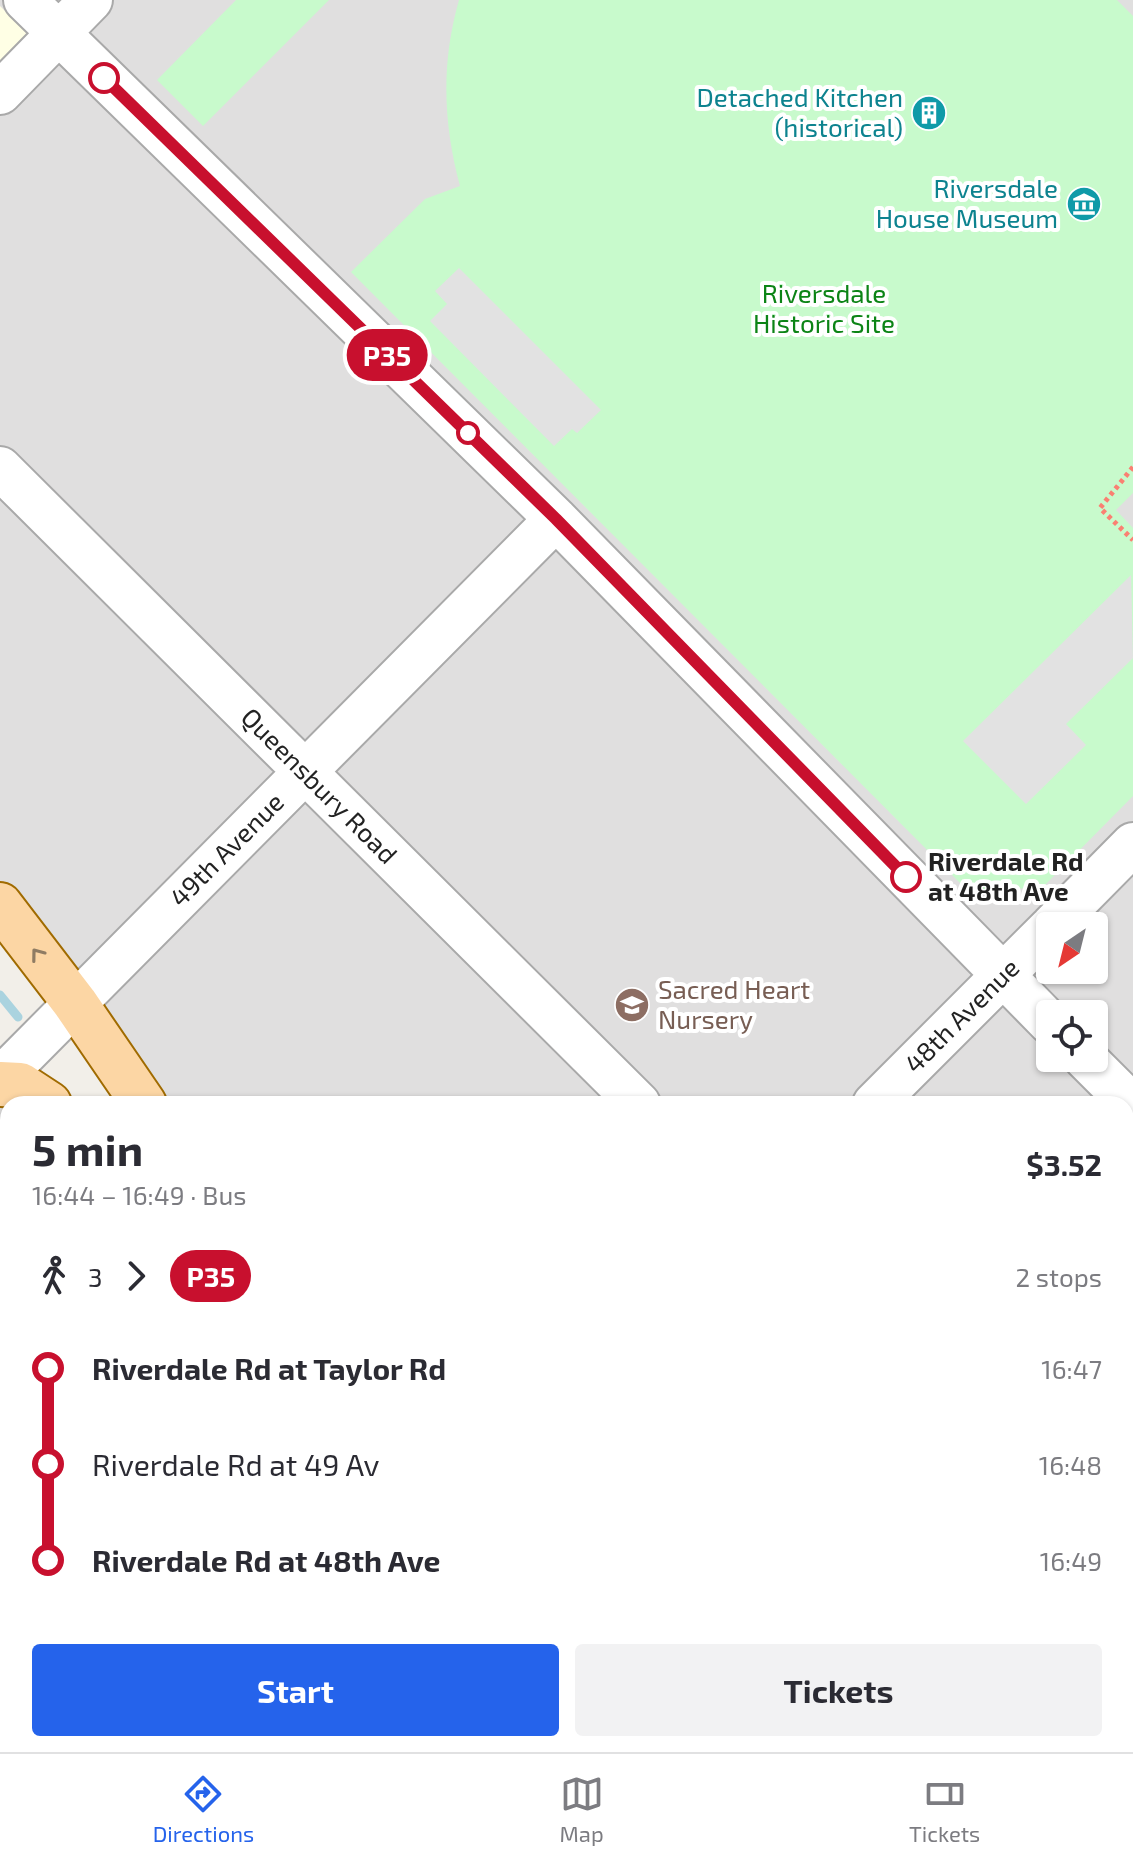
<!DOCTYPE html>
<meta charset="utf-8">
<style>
:root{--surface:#fff;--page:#f2f2f3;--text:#2b2b33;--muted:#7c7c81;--line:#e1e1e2;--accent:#2563eb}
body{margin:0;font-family:"Exo 2",sans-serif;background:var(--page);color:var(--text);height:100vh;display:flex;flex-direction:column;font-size:30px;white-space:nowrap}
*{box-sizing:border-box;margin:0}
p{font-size:26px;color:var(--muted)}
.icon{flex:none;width:44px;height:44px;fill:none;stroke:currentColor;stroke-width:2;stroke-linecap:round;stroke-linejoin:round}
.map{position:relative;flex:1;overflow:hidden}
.panel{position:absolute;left:0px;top:1096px;width:1134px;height:656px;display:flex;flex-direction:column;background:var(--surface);border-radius:24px 24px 0 0;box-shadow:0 2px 6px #0004}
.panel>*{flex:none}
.badge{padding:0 16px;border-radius:26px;font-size:28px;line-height:52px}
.needle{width:52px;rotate:215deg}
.buttons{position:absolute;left:1036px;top:912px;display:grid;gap:16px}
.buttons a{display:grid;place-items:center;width:72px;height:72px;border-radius:8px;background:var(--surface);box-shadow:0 2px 6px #0004;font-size:40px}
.map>.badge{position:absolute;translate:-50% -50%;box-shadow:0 0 0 4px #fff}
.legs{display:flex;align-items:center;gap:12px;height:88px;padding:0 32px;font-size:26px}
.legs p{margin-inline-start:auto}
.summary{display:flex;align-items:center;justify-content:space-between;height:136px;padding:0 32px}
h1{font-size:44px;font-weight:700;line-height:60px}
.action{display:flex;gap:16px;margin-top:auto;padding:16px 32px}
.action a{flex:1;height:92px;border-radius:8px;background:var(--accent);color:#fff;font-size:32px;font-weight:700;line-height:92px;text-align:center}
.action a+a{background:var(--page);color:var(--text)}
ul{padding:0 32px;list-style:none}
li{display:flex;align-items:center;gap:28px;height:96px;font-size:30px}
li i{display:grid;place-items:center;width:12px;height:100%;margin:0 10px;background:currentColor}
li i::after{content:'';width:20px;height:20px;margin:-10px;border:6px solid;border-radius:50%;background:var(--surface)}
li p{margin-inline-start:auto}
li:first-child i{background:linear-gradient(#0000 50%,currentColor 0)}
li:last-child i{background:linear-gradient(currentColor 50%,#0000 0)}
.dock{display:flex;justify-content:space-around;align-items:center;height:112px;border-top:2px solid var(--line);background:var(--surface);font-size:22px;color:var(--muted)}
.dock a{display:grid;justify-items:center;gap:4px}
.dock .selected{color:var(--accent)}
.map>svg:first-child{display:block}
.residential{fill:#e0dfdf;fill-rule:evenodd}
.education{fill:#ffffe5}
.forest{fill:#add19e}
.park{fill:#c8facc}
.parking{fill:#e2e2e2}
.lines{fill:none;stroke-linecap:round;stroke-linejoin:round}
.stream{stroke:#aad3df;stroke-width:9}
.minor-casing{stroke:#a9a9a9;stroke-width:46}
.major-casing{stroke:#a06b00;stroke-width:48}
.path{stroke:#fa8072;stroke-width:5;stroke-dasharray:4 4;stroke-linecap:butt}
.minor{stroke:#fff;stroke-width:42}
.major{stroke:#fcd6a4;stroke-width:44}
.oneway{stroke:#8f7c63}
.line-1-casing{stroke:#fff;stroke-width:18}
.line-1{stroke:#c8102e;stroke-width:12}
.stop-1-dot{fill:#fff;stroke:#c8102e;stroke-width:4}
.labels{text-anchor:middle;stroke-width:8;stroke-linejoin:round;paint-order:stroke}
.culture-label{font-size:26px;fill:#0d838f;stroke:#fff;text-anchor:end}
.park-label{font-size:26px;fill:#0c8416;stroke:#fff}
.street-label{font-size:26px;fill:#222;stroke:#fff}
.stop-label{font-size:26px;font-weight:bold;fill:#222;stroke:#fff;text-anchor:start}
.education-label{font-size:26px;fill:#785e54;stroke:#fff;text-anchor:start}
</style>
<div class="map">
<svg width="1133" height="1752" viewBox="0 0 1133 1752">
<rect width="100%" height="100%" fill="#f2efe9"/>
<!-- residential -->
<path class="residential" d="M0,0H1133V1752H745L738,1744H1126V1104H153L0,905ZM1050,926H1094V970H1050ZM1050,1014H1094V1058H1050Z
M0,1095L8,1105V1744H541L548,1752H0Z"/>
<!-- education -->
<path class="education" d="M0,6L32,38L0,69Z"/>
<!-- forest -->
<path class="forest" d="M462,1744H508L515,1752H467Z
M647,1744H718L725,1752H654Z"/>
<!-- park -->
<path class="park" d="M236,0H329L203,126L157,80Z
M459,0H1117L1133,16V493L1116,510L1133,528V796L1042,888L967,890L351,272L425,199L460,186C443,123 441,63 459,0Z"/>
<!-- parking -->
<path class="parking" d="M459,268L601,410L577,433L572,429L554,446L430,321L447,304L435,291Z
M1131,575L1133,658L1066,724L1086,745L1026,804L963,741Z"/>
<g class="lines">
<!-- stream -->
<path class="stream" d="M0,995L18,1017
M441,1744L445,1752"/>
<!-- minor casing -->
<g class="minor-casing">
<path id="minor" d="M25,0L556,519L1050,1023
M0,93L91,0
M0,468L639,1104
M1052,926L1133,844
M1085,1058L1133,1106
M0,1079L556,519
M874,1104L1050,928
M1126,1594L1133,1601
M0,1658L8,1667
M75,1744L82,1752
M738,1744L744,1752
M229,1752L237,1744"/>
</g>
<!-- major casing -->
<g class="major-casing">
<path id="major" d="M0,905L75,1003L144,1104
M0,1084L20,1085L49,1104
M542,1744L549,1752
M611,1744L618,1752"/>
</g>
<!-- path -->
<path class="path" d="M1133,467L1100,508L1133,540
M927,1752L936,1744"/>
<!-- minor -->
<use href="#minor" class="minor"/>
<!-- major -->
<use href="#major" class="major"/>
</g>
<!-- one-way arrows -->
<defs><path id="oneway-chevron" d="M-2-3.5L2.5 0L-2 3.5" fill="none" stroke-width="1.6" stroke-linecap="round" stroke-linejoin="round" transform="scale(2)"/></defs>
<use class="oneway" href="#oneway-chevron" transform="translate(37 954) rotate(-127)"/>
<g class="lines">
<!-- line-1 casing -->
<g class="line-1-casing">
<path id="line-1" d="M104,78L556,519L906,877"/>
</g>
<!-- line-1 -->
<use href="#line-1" class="line-1"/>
</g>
<!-- icons -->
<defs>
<g id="building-disc" transform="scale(1.8)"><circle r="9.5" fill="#0f9aa8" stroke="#fff"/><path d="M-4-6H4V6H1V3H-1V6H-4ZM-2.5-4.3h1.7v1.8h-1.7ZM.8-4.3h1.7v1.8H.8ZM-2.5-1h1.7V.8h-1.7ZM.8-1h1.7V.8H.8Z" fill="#fff"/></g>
<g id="museum-disc" transform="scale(1.8)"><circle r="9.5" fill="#0f9aa8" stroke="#fff"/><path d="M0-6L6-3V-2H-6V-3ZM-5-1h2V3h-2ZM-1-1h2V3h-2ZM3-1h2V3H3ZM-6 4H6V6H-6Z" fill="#fff"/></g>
<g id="school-disc" transform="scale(1.8)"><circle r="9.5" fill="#8d6e63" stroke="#fff"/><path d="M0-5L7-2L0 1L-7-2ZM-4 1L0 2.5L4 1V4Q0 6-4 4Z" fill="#fff"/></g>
</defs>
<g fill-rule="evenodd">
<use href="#building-disc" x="929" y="113"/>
<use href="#museum-disc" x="1084" y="204"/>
<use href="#school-disc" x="632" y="1005"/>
</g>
<!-- markers -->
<g class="stop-1-dot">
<circle cx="104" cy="78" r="14"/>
<circle cx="468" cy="433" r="10"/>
<circle cx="906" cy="877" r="14"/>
</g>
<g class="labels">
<!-- culture labels -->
<g class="culture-label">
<text x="903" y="107">Detached Kitchen<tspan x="903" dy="30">(historical)</tspan></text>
<text x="1058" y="198">Riversdale<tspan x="1058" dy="30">House Museum</tspan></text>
</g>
<!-- park labels -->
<g class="park-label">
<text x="824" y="303">Riversdale<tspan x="824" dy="30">Historic Site</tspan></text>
</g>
<!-- street labels -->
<g class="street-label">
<text transform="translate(319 786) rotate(45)" y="9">Queensbury Road</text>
<text transform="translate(227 850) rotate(-45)" y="9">49th Avenue</text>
<text transform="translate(962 1016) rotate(-45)" y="9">48th Avenue</text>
</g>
<!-- stop labels -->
<g class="stop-label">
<text x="928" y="871">Riverdale Rd<tspan x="928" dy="30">at 48th Ave</tspan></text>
</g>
<!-- education labels -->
<g class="education-label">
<text x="658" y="999">Sacred Heart<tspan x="658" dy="30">Nursery</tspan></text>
</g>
</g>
</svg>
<div class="buttons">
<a><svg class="needle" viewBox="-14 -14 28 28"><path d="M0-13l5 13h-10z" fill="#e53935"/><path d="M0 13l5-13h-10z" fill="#7c7c81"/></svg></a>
<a><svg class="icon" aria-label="locate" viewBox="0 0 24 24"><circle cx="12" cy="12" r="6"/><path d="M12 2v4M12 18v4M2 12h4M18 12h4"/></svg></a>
</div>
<b class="badge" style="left:387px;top:355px;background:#c8102e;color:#fff">P35</b>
<section class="panel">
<div class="summary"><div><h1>5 min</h1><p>16:44 – 16:49 · Bus</p></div><b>$3.52</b></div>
<div class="legs"><svg class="icon" aria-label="walk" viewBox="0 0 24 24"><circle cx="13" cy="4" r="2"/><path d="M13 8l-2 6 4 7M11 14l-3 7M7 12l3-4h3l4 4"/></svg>3<svg class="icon" aria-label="forward" viewBox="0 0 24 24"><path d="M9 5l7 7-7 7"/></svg><b class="badge" style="background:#c8102e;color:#fff">P35</b><p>2 stops</p></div>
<ul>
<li><i style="color:#c8102e"></i><b>Riverdale Rd at Taylor Rd</b><p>16:47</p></li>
<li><i style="color:#c8102e"></i><span>Riverdale Rd at 49 Av</span><p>16:48</p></li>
<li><i style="color:#c8102e"></i><b>Riverdale Rd at 48th Ave</b><p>16:49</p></li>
</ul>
<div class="action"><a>Start</a><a>Tickets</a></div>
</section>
</div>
<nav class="dock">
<a class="selected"><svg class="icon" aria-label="directions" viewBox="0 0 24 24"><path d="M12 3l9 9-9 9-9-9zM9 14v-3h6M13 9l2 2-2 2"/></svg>Directions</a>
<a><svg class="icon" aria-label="map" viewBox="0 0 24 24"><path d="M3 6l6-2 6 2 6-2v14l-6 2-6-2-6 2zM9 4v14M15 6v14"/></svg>Map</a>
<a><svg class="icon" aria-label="tickets" viewBox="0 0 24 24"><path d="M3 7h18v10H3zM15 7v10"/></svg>Tickets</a>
</nav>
